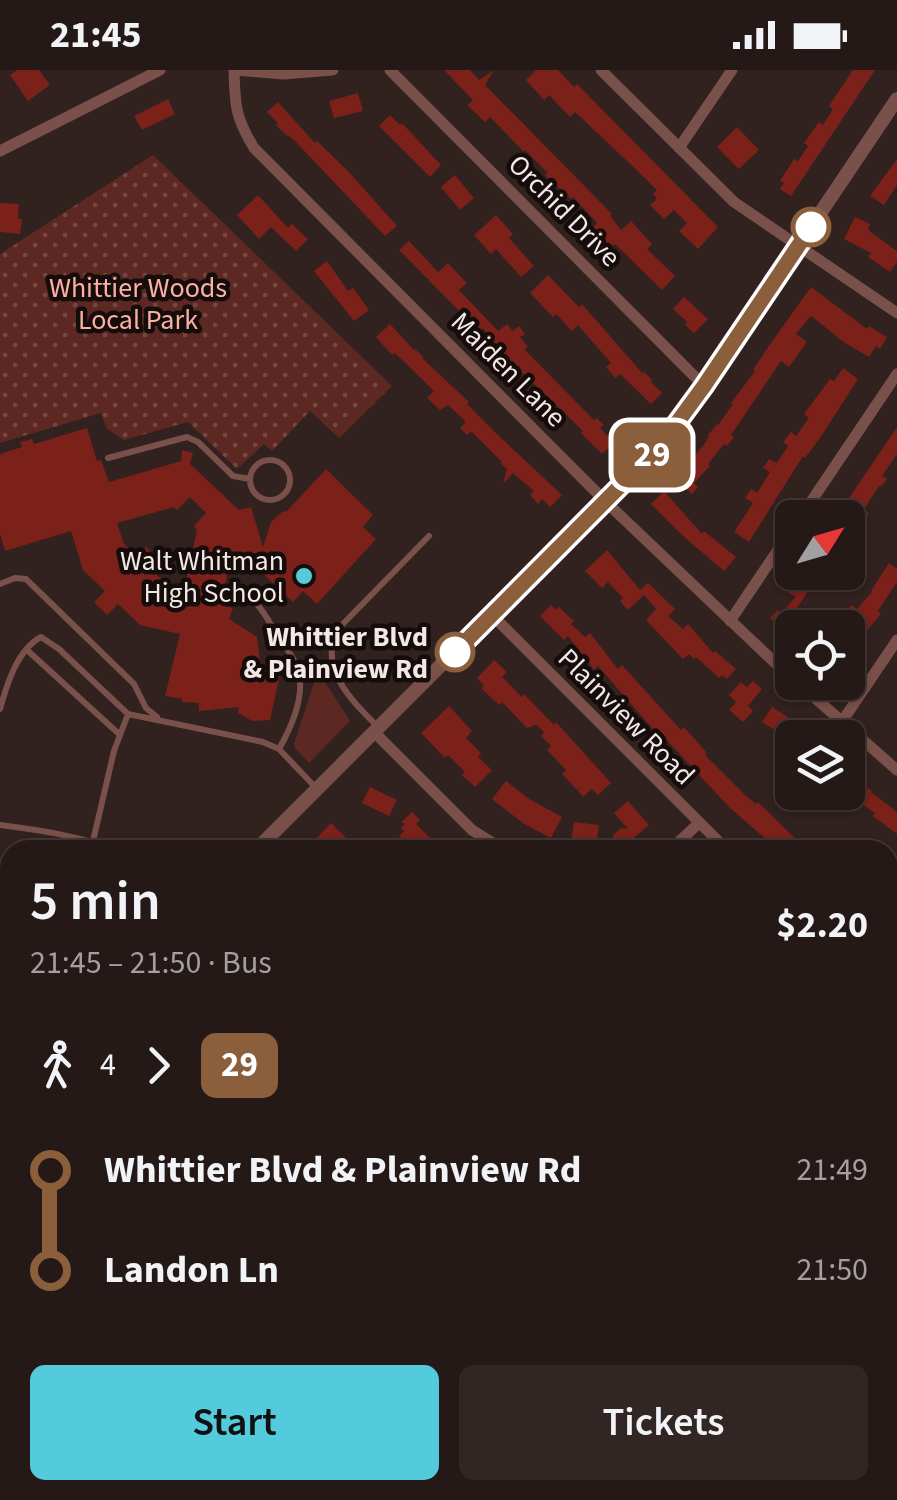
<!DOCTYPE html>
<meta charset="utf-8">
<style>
:root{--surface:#251917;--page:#312624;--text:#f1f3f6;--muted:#a3a0a1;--line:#423836;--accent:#53cbdc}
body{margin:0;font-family:"Source Sans 3",sans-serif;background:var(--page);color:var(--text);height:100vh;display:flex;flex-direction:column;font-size:38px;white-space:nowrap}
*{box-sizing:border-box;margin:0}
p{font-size:32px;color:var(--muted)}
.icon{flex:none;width:55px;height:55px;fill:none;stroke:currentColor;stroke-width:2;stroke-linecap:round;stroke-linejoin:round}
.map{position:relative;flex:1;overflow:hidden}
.details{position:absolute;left:0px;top:770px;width:898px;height:660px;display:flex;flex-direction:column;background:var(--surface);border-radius:30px 30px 0 0;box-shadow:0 2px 8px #0004,0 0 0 2px var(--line)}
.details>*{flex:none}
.badge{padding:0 20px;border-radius:15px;font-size:35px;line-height:65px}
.needle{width:65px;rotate:53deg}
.fabs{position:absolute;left:775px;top:430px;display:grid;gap:20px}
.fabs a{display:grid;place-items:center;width:90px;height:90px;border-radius:15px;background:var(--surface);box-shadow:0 2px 8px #0004,0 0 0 2px var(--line);font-size:50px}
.map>.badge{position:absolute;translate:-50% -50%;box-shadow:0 0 0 5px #fff}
.legs{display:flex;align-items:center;gap:15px;height:110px;padding:0 30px;font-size:32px}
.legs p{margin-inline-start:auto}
.head{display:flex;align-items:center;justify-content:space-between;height:170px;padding:0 30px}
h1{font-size:55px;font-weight:600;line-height:75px}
.action{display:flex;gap:20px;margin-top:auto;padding:20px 30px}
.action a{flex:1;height:115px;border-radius:15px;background:var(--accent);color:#111;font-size:40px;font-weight:600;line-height:115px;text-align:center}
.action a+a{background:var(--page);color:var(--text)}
ul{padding:0 30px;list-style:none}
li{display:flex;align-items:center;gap:35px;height:100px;font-size:38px}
li i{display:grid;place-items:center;width:15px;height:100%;margin:0 12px;background:currentColor}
li i::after{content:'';width:25px;height:25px;margin:-12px;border:8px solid;border-radius:50%;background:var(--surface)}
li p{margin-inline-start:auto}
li:first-child i{background:linear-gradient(#0000 50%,currentColor 0)}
li:last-child i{background:linear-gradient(currentColor 50%,#0000 0)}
.status{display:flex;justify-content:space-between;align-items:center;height:70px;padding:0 50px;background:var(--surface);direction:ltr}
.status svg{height:28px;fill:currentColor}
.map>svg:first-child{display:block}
.green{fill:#5e2822}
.park{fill:url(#park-dots)}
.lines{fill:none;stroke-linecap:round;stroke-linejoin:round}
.stream{stroke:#c17c74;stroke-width:4}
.building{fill:#7c201a;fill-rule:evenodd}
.service{stroke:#79504a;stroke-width:6}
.minor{stroke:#79504a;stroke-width:11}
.tertiary{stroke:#79504a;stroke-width:14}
.line-1-casing{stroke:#fff;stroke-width:22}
.line-1{stroke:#8b5e3c;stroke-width:15}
.stop-1-dot{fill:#fff;stroke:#8b5e3c;stroke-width:5}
.poi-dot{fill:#53cbdc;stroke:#140d0c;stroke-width:4}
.labels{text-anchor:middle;stroke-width:9;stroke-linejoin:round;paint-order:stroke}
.street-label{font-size:28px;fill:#f3e8e6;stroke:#140d0c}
.park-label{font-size:28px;fill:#feafa4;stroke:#140d0c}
.poi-label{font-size:28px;fill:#f3e8e6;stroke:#140d0c;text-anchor:end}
.stop-label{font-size:28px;font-weight:bold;fill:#f3e8e6;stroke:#140d0c;text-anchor:end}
</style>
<div class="status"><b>21:45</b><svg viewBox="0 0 49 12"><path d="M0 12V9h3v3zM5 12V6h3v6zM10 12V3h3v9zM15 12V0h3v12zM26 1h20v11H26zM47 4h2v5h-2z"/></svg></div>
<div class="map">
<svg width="897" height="1430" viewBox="0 0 897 1430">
<defs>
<pattern id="park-dots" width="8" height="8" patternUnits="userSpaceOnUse" patternTransform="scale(2.5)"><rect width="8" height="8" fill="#5e2822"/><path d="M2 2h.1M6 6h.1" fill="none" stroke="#764742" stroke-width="1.8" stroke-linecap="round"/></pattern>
</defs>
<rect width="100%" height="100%" fill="#31211f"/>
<!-- green -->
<path class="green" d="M318,601L350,651L309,693L295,678L294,673Z"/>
<!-- park -->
<path class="park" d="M153,85L392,316L339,368L310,341L272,381L264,374L237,399L188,352L124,370L107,359L101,343L0,373V184Z"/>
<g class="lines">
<!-- stream -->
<path class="stream" d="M518,1430L537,1420"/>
</g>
<!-- building -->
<path class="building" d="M17,0H39L50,15L28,31L10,5Z
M444,0H470L479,10L494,0L485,15L612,144L610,146L621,160L631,151L652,174L647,179L675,206L662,220L615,174L609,179L591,160L597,153L573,127L571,129L545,105L548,103L525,80L524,82L490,47L485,52L467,35L473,30Z
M536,0H558L574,17L577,14L718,157L698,179L679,161L687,153L674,140L664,149L650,135L657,129L653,124L657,120L625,89L575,42L570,47L549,25L544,30L526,10Z
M853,0H875L791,126L780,119L784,113L780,111L794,89L798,91L808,76L804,73L819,52L823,55L833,39L829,36Z
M358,23L363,41L334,48L329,31Z
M168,29L175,44L142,60L134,46Z
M278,32L315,73L317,71L348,101L397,156L385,166L295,71L288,65L287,66L276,55L278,53L267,42Z
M390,45L400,55L402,53L441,95L431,106H429L379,56Z
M737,57L759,80L739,99L717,77Z
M897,89V115L884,135L870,126Z
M455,105L474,128L460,140L441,117Z
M258,125L288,158L292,154L308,169L296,181L271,157L259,169L237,145Z
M0,133L19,134L18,149H22L20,164L0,162Z
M496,145L513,164L509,168L534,196L521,207L496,179L491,184L474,165Z
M855,147L870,154L868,160L897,181V192L890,202L868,187L871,183L844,169Z
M409,171L438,202L448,193L467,213L459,220L498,261L507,254L513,261L519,256L525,264L520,267L528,277L524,279L594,350L597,348L604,355L600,358L614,373L602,384L581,363L583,361L510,291L483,258L481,260L476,256L475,257L399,180Z
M327,191L348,221L353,218L369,240L354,251L314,201Z
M548,205L579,237L582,234L642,303L644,302L652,310L651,312L662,323L651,334L620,304L615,308L606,297L611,293L578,255L572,261L556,244L553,247L530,223Z
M811,217L867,259L869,256L887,267L880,279L876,276L869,287L845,273L811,246L796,264L807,272L789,297L781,291L731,365L734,367L727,376L724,374L708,394L710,396L694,413L698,417L692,424L677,411L689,398L686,395L703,376L709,366L708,365L717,354L718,355L733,334L731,333L755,301L753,300L766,280Z
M684,227L708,249L694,263L685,255L687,252L673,239Z
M390,254L414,280L415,279L423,287L422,288L469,332L467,334L498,365L562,425L550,437L542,429L538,434L530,425L534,421L513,403L503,414L507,399L501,394L502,392L471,361L467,365L460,358L466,352L448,335L440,340L427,328L434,321L395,283L392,285L376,267Z
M843,298L858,309L820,368L805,388L803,386L749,472L734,462L753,433L745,428L751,419L757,423L770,402L763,398L769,389L777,393L788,376L783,372L791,362L796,366L809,348L804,344L830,309L834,311Z
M897,357V384L882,406L887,409L881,417L879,416L864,439L869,443L864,451L860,448L848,467V448H838L845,438L843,437Z
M87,358L97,391L101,390L109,412L181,391L182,380L193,383L190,394L239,440L251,437L263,477L271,452L282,442L287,441L326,399L373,445L363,457L376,469L317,534L303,521L293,532L254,495L230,490L221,535L233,538L229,549L257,567L260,592L280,605L270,650L252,651L238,643L239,637L199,641V633L182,632V629L165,626L180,564L140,555L118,534L107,545L94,532L105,521L83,500L71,461L5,481L0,464V384L22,377L20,372L32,369L34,374ZM190,427L206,443L194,456L197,460L185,517L164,512L150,498L159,489L146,477L137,486L124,474L117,453L174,437L177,440Z
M664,421L702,464L704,461L736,487L724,501L682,465L651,434Z
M607,480L640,520L648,513L675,539L668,546L683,559L688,554L713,583L715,581L736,599L727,609L722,605L719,608L696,587L694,589L689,584L683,589L646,550L656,539L644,525L628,540L620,531L623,528L608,512L602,518L585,501Z
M889,493L897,499V512L878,541L881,544L848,582V558L838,550L852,535L857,539L872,522L871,521Z
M798,502H821L793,544L808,558H792V568L770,548L777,540L781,543L796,527L786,521Z
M551,535L556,540L559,537L574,551L571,554L585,567L590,563L618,599L622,595L681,660L684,657L707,683L705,685L744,724L756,734L758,732L807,780H773L763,770L765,768L730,738L660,663L658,665L598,596L594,600L568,566L564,570L540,546Z
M494,590L507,602L502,607L522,627L524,624L554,655L556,652L611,713L598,725L592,719L583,727L578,721L579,716L577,720L562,704L566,700L547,680L551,676L541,666L544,662L536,655L527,658L502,632L499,635L481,618L484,615L477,608Z
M753,611L762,619L748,636L753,641L743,652L729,640L736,632L729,625L741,612L747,617Z
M449,636L472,661L466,668L481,683L478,687L492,700L475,717L462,705L465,702L448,685L445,688L421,663Z
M772,637L795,652L791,658L805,668H787L762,652Z
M848,704L872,721L871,722L897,742V764L873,746L875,743L848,725Z
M506,711L529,729L562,747L551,768L523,753L492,729Z
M370,717L397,730L389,746L362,733Z
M628,731L649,755L622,778L612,766L621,758L628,759L614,743Z
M412,742L420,750L416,754L442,780H407L403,775L406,772L399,766L404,761L401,758L405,754L401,752Z
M574,752L599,755L596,777L571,773Z
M331,753L358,780H305Z
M892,1165H897L896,1244L888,1243V1190Z"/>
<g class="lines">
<!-- service -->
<path class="service" d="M108,388L187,367L198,372L233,406L250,409
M250 410a20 20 0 1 1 40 0a20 20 0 1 1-40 0Z
M0,514L15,508L26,509L134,614L146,638L157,647
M243,523C258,531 266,546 274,560C281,571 290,582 296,594C308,621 292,656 279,679
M27,580L119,664
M0,639C7,614 17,580 41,567L59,579L128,644L263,672L279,679L317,719
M377,656C351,630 320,600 336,561L429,466
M0,755C39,760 79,766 116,780
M93,771L114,681L128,644"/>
<!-- minor -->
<path class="minor" d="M234,0C235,35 235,47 254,78L606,432L792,609
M235,0L283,4L333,0
M390,0L704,316
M601,0L734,132L897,243
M679,78L732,0
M0,81L160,0
M800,448L897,304
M492,545L727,780
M730,551L792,459
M797,612L897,700
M841,653L897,570
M374,662L472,760L504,780
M670,780L699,753
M0,890L10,892
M888,897L897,903
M888,1058L897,1037
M0,1064L10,1067
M0,1370L11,1430
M888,1409L897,1415
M414,1420L420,1430
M243,1430L261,1420
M723,1430L739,1420"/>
<!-- tertiary -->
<path class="tertiary" d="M256,780L660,376L704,316L897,29
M0,1200L10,1193"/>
</g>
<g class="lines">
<!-- line-1 casing -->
<g class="line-1-casing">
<path id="line-1" d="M455,582L660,376L704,316L811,157"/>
</g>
<!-- line-1 -->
<use href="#line-1" class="line-1"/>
</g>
<!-- markers -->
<g class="stop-1-dot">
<circle cx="811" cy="157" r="18"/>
<circle cx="455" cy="582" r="18"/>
</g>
<circle class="poi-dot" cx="304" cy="506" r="10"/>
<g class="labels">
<!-- street labels -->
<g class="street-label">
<text transform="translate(565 140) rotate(45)" y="10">Orchid Drive</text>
<text transform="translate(509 299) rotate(45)" y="10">Maiden Lane</text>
<text transform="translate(627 646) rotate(45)" y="10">Plainview Road</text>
</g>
<!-- park labels -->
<g class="park-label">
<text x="138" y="227">Whittier Woods<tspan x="138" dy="32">Local Park</tspan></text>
</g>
<!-- poi labels -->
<g class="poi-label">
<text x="284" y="500">Walt Whitman<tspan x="284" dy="32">High School</tspan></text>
</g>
<!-- stop labels -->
<g class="stop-label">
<text x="428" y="576">Whittier Blvd<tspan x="428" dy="32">&amp; Plainview Rd</tspan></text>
</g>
</g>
</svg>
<div class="fabs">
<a><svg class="needle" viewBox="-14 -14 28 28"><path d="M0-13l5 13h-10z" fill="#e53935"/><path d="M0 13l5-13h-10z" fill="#a3a0a1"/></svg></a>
<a><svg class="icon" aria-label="locate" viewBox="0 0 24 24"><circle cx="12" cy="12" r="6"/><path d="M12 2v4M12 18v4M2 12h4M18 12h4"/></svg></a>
<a><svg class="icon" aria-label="layers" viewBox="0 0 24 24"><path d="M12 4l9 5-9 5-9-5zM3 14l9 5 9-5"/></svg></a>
</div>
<b class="badge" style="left:652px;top:385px;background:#8b5e3c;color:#fff">29</b>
<section class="details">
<div class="head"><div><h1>5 min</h1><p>21:45 – 21:50 · Bus</p></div><b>$2.20</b></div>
<div class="legs"><svg class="icon" aria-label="walk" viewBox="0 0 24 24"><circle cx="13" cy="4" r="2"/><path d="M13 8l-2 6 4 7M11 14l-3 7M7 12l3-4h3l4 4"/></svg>4<svg class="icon" aria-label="forward" viewBox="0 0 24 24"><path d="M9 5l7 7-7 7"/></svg><b class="badge" style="background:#8b5e3c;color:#fff">29</b></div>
<ul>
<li><i style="color:#8b5e3c"></i><b>Whittier Blvd &amp; Plainview Rd</b><p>21:49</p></li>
<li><i style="color:#8b5e3c"></i><b>Landon Ln</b><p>21:50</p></li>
</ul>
<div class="action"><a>Start</a><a>Tickets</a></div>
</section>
</div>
